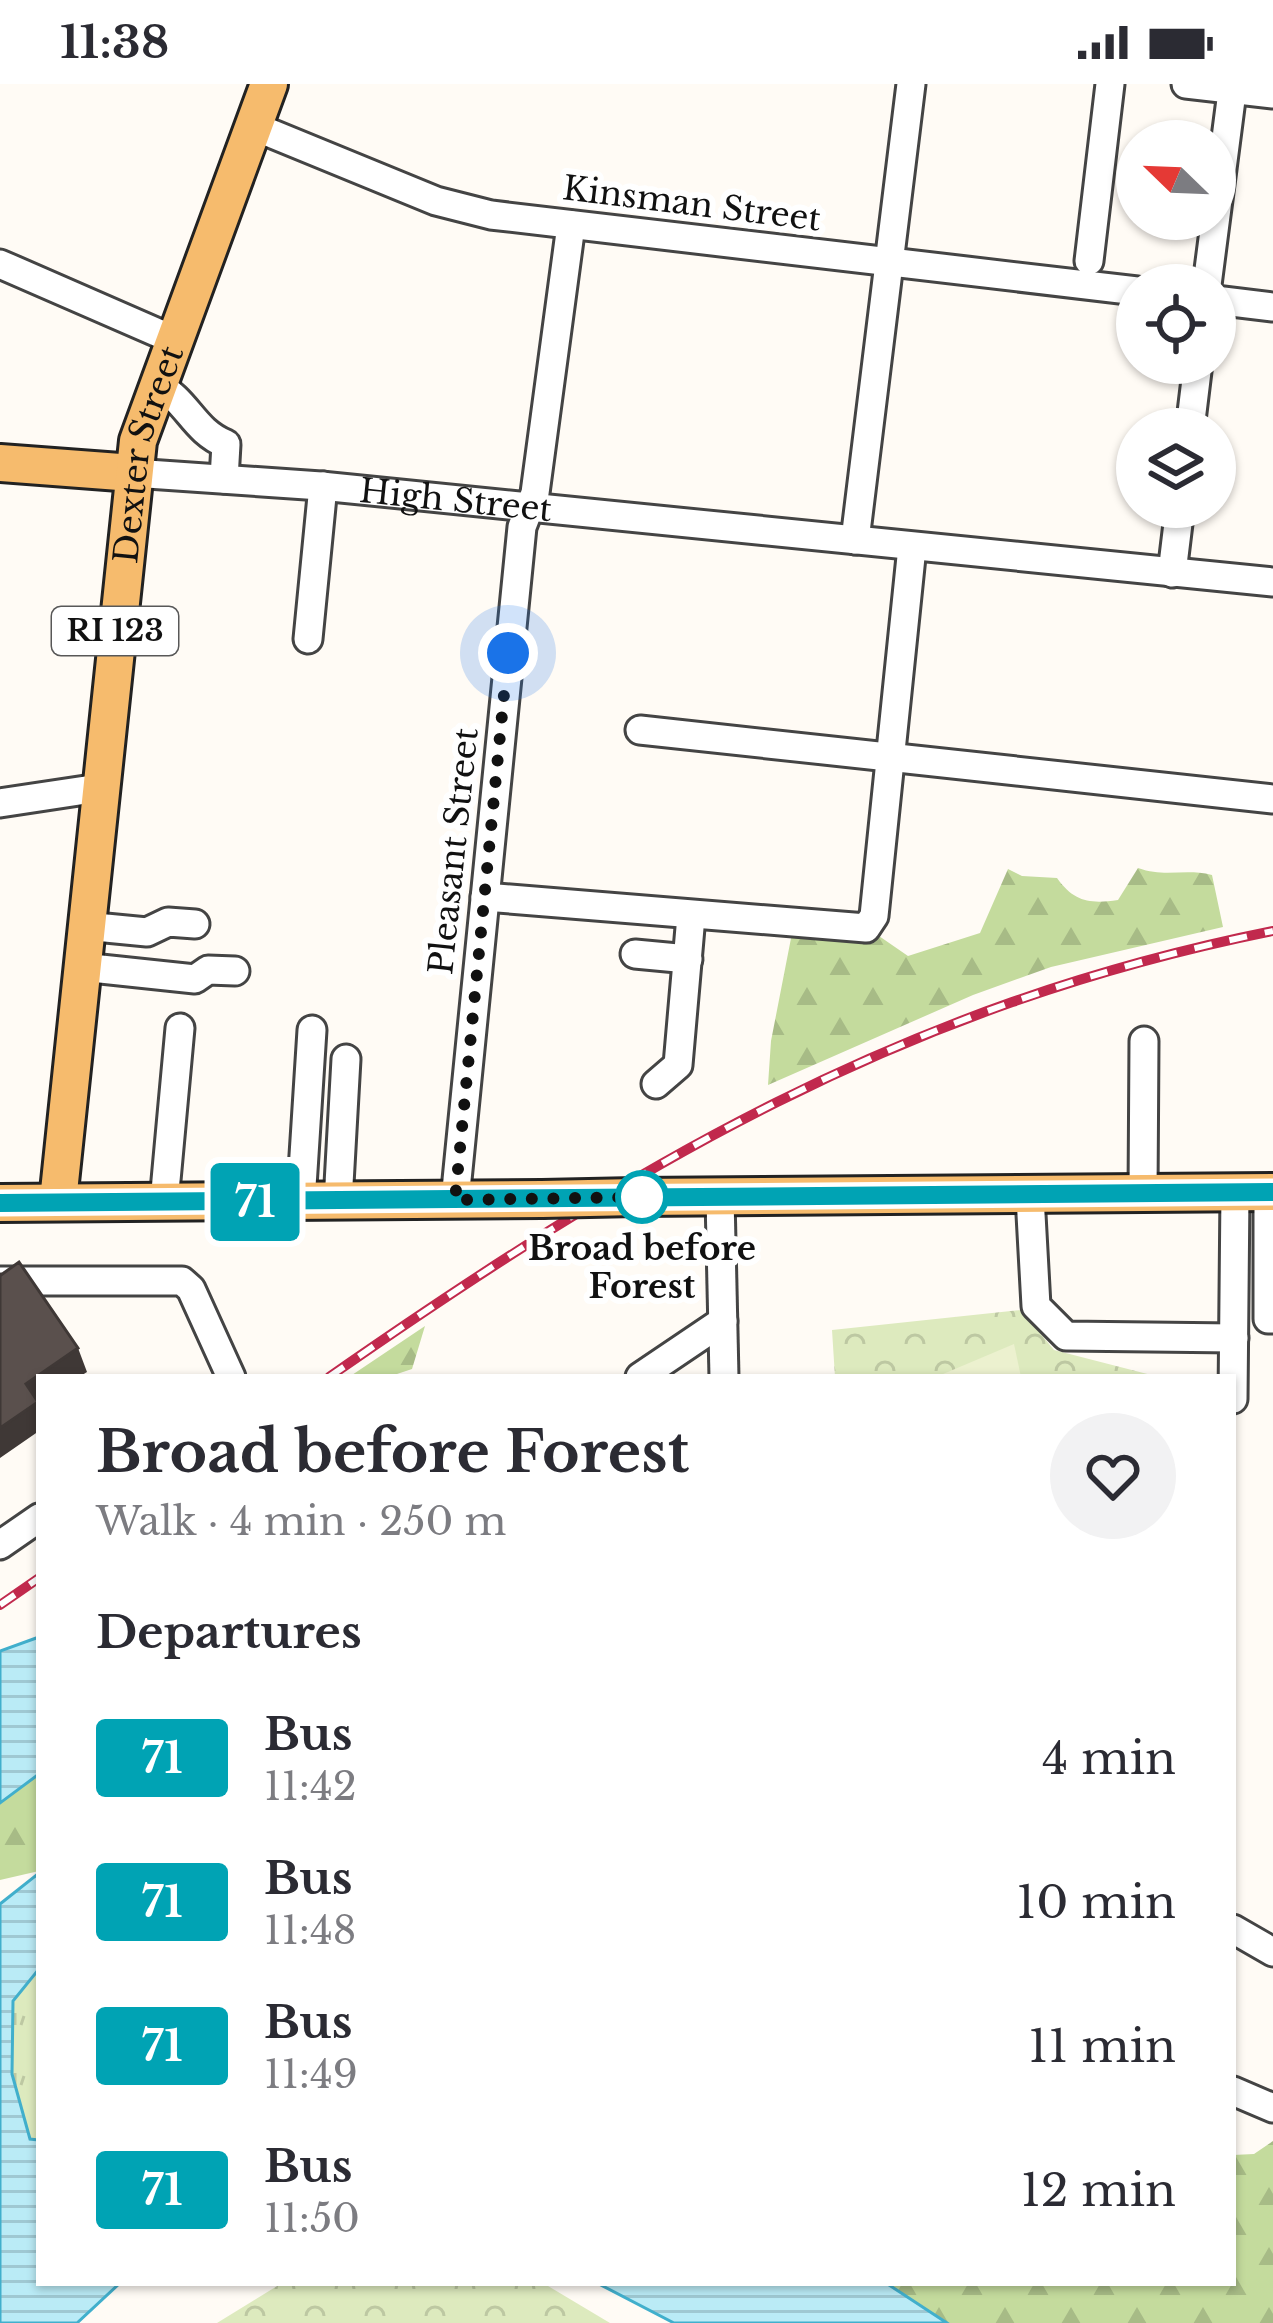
<!DOCTYPE html>
<meta charset="utf-8">
<style>
:root{--surface:#fff;--page:#f2f2f3;--text:#2b2b33;--muted:#7c7c81}
body{margin:0;font-family:"Libre Baskerville",serif;background:var(--page);color:var(--text);height:100vh;display:flex;flex-direction:column;font-size:45px;white-space:nowrap}
*{box-sizing:border-box;margin:0}
p{font-size:39px;color:var(--muted)}
.icon{flex:none;width:66px;height:66px;fill:none;stroke:currentColor;stroke-width:2;stroke-linecap:round;stroke-linejoin:round}
.map{position:relative;flex:1;overflow:hidden}
.sheet{position:absolute;left:36px;top:1290px;width:1200px;height:912px;display:flex;flex-direction:column;background:var(--surface);border-radius:0px;box-shadow:0 3px 9px #0004}
.sheet>*{flex:none}
.badge{padding:0 24px;border-radius:9px;font-size:42px;line-height:78px}
.needle{width:78px;rotate:293deg}
.buttons{position:absolute;left:1116px;top:36px;display:grid;gap:24px}
.buttons a{display:grid;place-items:center;width:120px;height:120px;border-radius:50%;background:var(--surface);box-shadow:0 3px 9px #0004;font-size:60px}
.you{position:absolute;width:60px;height:60px;margin:-30px;border:9px solid #fff;border-radius:50%;background:#1a73e8;box-shadow:0 0 0 18px #1a73e833}
.map>.badge{position:absolute;translate:-50% -50%;box-shadow:0 0 0 6px #fff}
h2{padding:0 60px;font-size:45px;line-height:108px}
.round{display:grid;place-items:center;flex:none;width:126px;height:126px;border-radius:63px;background:var(--page)}
.summary{display:flex;align-items:center;justify-content:space-between;height:204px;padding:0 60px}
h1{font-size:57px;font-weight:800;line-height:90px}
ul{padding:0;list-style:none}
li{display:flex;align-items:center;gap:36px;height:144px;padding:0 60px}
li div{flex:1}
li b{display:block;font-size:45px}
li em{font-style:normal}
li .badge{min-width:132px;font-weight:700;text-align:center}
.status{display:flex;justify-content:space-between;align-items:center;height:84px;padding:0 60px;background:var(--surface);direction:ltr}
.status svg{height:33px;fill:currentColor}
.map>svg:first-child{display:block}
.grass{fill:url(#grass-tufts)}
.forest{fill:url(#forest-firs)}
.park{fill:url(#park-crowns)}
.pitch{fill:#ecf1cf}
.water{fill:url(#water-rules);stroke:#41afcc;stroke-width:3}
.lines{fill:none;stroke-linecap:round;stroke-linejoin:round}
.minor-casing{stroke:#444;stroke-width:33}
.major-casing{stroke:#222;stroke-width:42}
.minor{stroke:#fff;stroke-width:27}
.major{stroke:#f6bb6d;stroke-width:36}
.rail-casing{stroke:#c1294d;stroke-width:10}
.rail{stroke:#fff;stroke-width:6;stroke-dasharray:18;stroke-linecap:butt}
.major-bridge-casing{stroke:#222;stroke-width:42;stroke-linecap:butt}
.major-bridge{stroke:#f6bb6d;stroke-width:36}
.shaded-wall{fill:#3f3836}
.building{fill:#5a504d;stroke:#3f3836;stroke-width:3}
.line-casing{stroke:#fff;stroke-width:27}
.line{stroke:#00a3b4;stroke-width:18}
.walk{stroke:#111;stroke-width:12;stroke-dasharray:0 21.6}
.stop-dot{fill:#fff;stroke:#00a3b4;stroke-width:6}
.labels{text-anchor:middle;stroke-width:12;stroke-linejoin:round;paint-order:stroke}
.shield{fill:#fff;stroke:#585858;stroke-width:3}
.shield-label{font-size:30px;font-weight:bold;fill:#111}
.street-label{font-size:33px;fill:#111;stroke:#fff}
.stop-label{font-size:33px;font-weight:bold;fill:#111;stroke:#fff}
</style>
<div class="status"><b>11:38</b><svg viewBox="0 0 49 12"><path d="M0 12V9h3v3zM5 12V6h3v6zM10 12V3h3v9zM15 12V0h3v12zM26 1h20v11H26zM47 4h2v5h-2z"/></svg></div>
<div class="map">
<svg width="1273" height="2239" viewBox="0 0 1273 2239">
<defs>
<pattern id="grass-tufts" width="24" height="20" patternUnits="userSpaceOnUse" patternTransform="scale(3)"><rect width="24" height="20" fill="#ddeabe"/><path d="M3 7l-1-3M5 7V3M7 7l1-3M15 17l-1-3M17 17v-4M19 17l1-3" fill="none" stroke="#bdc8a2"/></pattern>
<pattern id="forest-firs" width="22" height="20" patternUnits="userSpaceOnUse" patternTransform="scale(3)"><rect width="22" height="20" fill="#c4db9d"/><path d="M5 1l3.5 6h-7zM16 11l3.5 6h-7z" fill="#a7bb86"/></pattern>
<pattern id="park-crowns" width="20" height="18" patternUnits="userSpaceOnUse" patternTransform="scale(3)"><rect width="20" height="18" fill="#ddeabe"/><path d="M2 6a3 3 0 1 1 6 0M12 15a3 3 0 1 1 6 0" fill="none" stroke="#bdc8a2"/></pattern>
<pattern id="water-rules" width="6" height="5" patternUnits="userSpaceOnUse" patternTransform="scale(3)"><rect width="6" height="5" fill="#baebf6"/><path d="M0 2.5h6" fill="none" stroke="#9fc8d2"/></pattern>
</defs>
<rect width="100%" height="100%" fill="#fffbf5"/>
<!-- grass -->
<path class="grass" d="M39,1878V2069L15,2037L6,1952L19,1898Z"/>
<!-- forest -->
<path class="forest" d="M1138,784C1166,794 1184,784 1212,791L1223,843L1051,883L973,911L768,1001L771,957L793,844L875,841L879,852L908,872L980,849L1008,785L1022,792L1057,794C1074,818 1090,820 1118,816Z
M425,1242L412,1285L388,1293H349Z
M39,1661V1787L0,1796V1675Z
M1273,2057V2239H927L870,2199H1233V2071L1254,2070Z"/>
<!-- park -->
<path class="park" d="M1021,1226L1054,1266L1159,1293H835L832,1246Z
M282,2199H543L610,2239H217Z"/>
<!-- pitch -->
<path class="pitch" d="M1014,1260L1021,1293H936Z"/>
<!-- water -->
<path class="water" d="M39,1553V1690L0,1719V1567Z
M39,1789V1885L13,1917L12,1990L30,2055L39,2056V2199H120L77,2239H0V1820Z
M597,2199H886L947,2239H674Z"/>
<g class="lines">
<!-- minor casing -->
<g class="minor-casing">
<g id="minor">
<path d="M1186,0L1273,10"/>
<path d="M253,42L436,117L491,131L1137,207"/>
<path d="M1089,177L1110,0"/>
<path d="M0,180L172,255"/>
<path d="M1207,201L1233,0"/>
<path d="M1215,216L1273,223"/>
<path d="M156,301C188,316 192,346 226,360L224,395"/>
<path d="M1190,345L1198,279"/>
<path id="s1" d="M133,389L321,402L1273,498"/>
<path d="M855,456L911,0"/>
<path d="M1172,489L1180,423"/>
<path d="M308,555L323,402"/>
<path d="M640,646L1273,715"/>
<path d="M0,719L99,704"/>
<path d="M485,813L866,844L874,832L912,463"/>
<path d="M85,842L147,848L168,838L195,840"/>
<path d="M635,870L688,875"/>
<path d="M82,883L195,895L208,886L235,887"/>
<path d="M656,1000L678,981L691,832"/>
<path d="M1268,1108V1235H1273"/>
<path d="M1143,1110L1144,957"/>
<path d="M1030,1112L1036,1222L1066,1252L1234,1254"/>
<path d="M720,1113L724,1293"/>
<path d="M455,1116L522,443L535,409L571,141"/>
<path d="M164,1118L180,944"/>
<path d="M301,1118L312,946"/>
<path d="M338,1118L346,975"/>
<path d="M0,1197H182L191,1205L231,1293"/>
<path d="M640,1293L723,1237"/>
<path d="M1233,1315L1235,1108"/>
<path d="M0,1461L39,1434"/>
<path d="M1233,1845L1273,1868"/>
<path d="M1233,2007L1273,2024"/>
</g>
</g>
<!-- major casing -->
<g class="major-casing">
<g id="major">
<path d="M0,379L133,389"/>
<path d="M636,1113L1273,1108"/>
<path id="s2" d="M58,1117L138,357L269,0"/>
<path d="M0,1119L542,1115"/>
</g>
</g>
<!-- minor -->
<use href="#minor" class="minor"/>
<!-- major -->
<use href="#major" class="major"/>
<!-- rail casing -->
<g class="rail-casing">
<path id="rail" d="M329,1293C634,1081 903,921 1273,847
M0,1521L39,1494"/>
</g>
<!-- rail -->
<use href="#rail" class="rail"/>
<!-- major-bridge casing -->
<g class="major-bridge-casing">
<path id="major-bridge" d="M542,1115L636,1113"/>
</g>
<!-- major-bridge -->
<use href="#major-bridge" class="major-bridge"/>
</g>
<!-- shaded-wall -->
<path class="shaded-wall" d="M78,1264L87,1288L79,1293H39V1347L0,1374V1344L26,1300Z"/>
<!-- building -->
<path class="building" d="M19,1178L78,1264L26,1300L38,1318L0,1344V1189L1,1191Z"/>
<g class="lines">
<!-- line casing -->
<g class="line-casing">
<path id="line" d="M0,1119L1273,1108"/>
</g>
<!-- line -->
<use href="#line" class="line"/>
<!-- walk -->
<path class="walk" d="M508,569L455,1116L642,1113"/>
</g>
<!-- markers -->
<circle class="stop-dot" cx="642" cy="1113" r="24"/>
<g class="labels">
<!-- shield labels -->
<rect class="shield" x="52" y="523" width="126" height="48" rx="9"/>
<g class="shield-label">
<text x="115" y="557">RI 123</text>
</g>
<!-- street labels -->
<g class="street-label">
<text transform="translate(692 119) rotate(7)" y="12">Kinsman Street</text>
<text dy="12" stroke="none"><textPath href="#s2" startOffset="753">Dexter Street</textPath></text>
<text dy="12" stroke="none"><textPath href="#s1" startOffset="324">High Street</textPath></text>
<text transform="translate(453 767) rotate(-84)" y="12">Pleasant Street</text>
</g>
<!-- stop labels -->
<g class="stop-label">
<text x="642" y="1176">Broad before<tspan x="642" dy="38">Forest</tspan></text>
</g>
</g>
</svg>
<div class="buttons">
<a><svg class="needle" viewBox="-14 -14 28 28"><path d="M0-13l5 13h-10z" fill="#e53935"/><path d="M0 13l5-13h-10z" fill="#7c7c81"/></svg></a>
<a><svg class="icon" aria-label="locate" viewBox="0 0 24 24"><circle cx="12" cy="12" r="6"/><path d="M12 2v4M12 18v4M2 12h4M18 12h4"/></svg></a>
<a><svg class="icon" aria-label="layers" viewBox="0 0 24 24"><path d="M12 4l9 5-9 5-9-5zM3 14l9 5 9-5"/></svg></a>
</div>
<div class="you" style="left:508px;top:569px"></div>
<b class="badge" style="left:255px;top:1118px;background:#00a3b4;color:#fff">71</b>
<section class="sheet">
<div class="summary"><div><h1>Broad before Forest</h1><p>Walk · 4 min · 250 m</p></div><a class="round"><svg class="icon" aria-label="heart" viewBox="0 0 24 24"><path d="M12 20l-8-8c-3-5 5-10 8-4 3-6 11-1 8 4z"/></svg></a></div>
<h2>Departures</h2>
<ul>
<li><span class="badge" style="background:#00a3b4;color:#fff">71</span><div><b>Bus</b><p>11:42</p></div><em>4 min</em></li>
<li><span class="badge" style="background:#00a3b4;color:#fff">71</span><div><b>Bus</b><p>11:48</p></div><em>10 min</em></li>
<li><span class="badge" style="background:#00a3b4;color:#fff">71</span><div><b>Bus</b><p>11:49</p></div><em>11 min</em></li>
<li><span class="badge" style="background:#00a3b4;color:#fff">71</span><div><b>Bus</b><p>11:50</p></div><em>12 min</em></li>
</ul>
</section>
</div>
